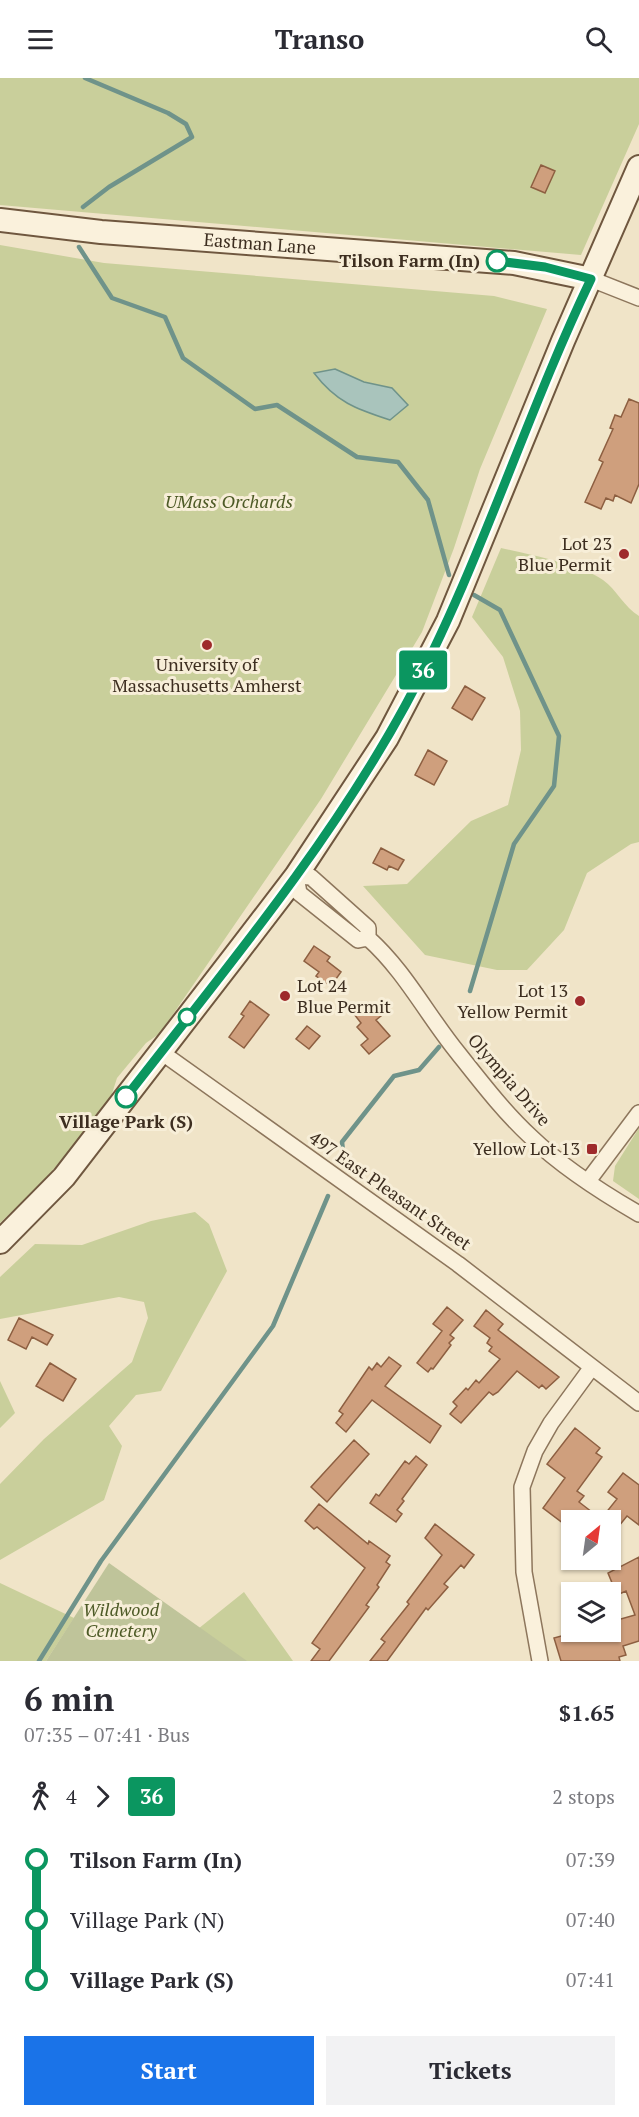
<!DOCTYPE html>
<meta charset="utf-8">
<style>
:root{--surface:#fff;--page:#f2f2f3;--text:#2b2b33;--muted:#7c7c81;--accent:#1a73e8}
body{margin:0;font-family:"PT Serif",serif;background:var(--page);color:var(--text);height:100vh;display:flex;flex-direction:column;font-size:22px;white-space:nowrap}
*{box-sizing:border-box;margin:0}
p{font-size:20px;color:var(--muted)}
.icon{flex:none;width:33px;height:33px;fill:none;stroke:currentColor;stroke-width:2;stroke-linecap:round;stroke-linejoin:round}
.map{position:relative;height:1583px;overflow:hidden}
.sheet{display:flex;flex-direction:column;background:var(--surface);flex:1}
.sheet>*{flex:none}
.badge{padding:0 12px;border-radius:4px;font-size:21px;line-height:39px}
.needle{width:39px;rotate:29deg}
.fabs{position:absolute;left:561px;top:1432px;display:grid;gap:12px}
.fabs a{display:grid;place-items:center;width:60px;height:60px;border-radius:0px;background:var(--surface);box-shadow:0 2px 4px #0004;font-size:30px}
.map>.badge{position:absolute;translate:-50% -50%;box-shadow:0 0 0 3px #fff}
.legs{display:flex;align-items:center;gap:9px;height:66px;padding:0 24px;font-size:20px}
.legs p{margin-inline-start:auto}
.headline{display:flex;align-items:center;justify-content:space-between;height:102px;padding:0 24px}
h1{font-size:33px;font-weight:700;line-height:45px}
.action{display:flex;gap:12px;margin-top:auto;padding:12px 24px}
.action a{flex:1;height:69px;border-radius:0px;background:var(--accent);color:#fff;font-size:24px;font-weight:700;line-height:69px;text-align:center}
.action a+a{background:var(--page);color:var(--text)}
ul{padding:0 24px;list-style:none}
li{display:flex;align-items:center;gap:21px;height:60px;font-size:22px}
li i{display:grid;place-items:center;width:9px;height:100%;margin:0 8px;background:currentColor}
li i::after{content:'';width:15px;height:15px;margin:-8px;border:4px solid;border-radius:50%;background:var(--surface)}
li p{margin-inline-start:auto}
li:first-child i{background:linear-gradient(#0000 50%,currentColor 0)}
li:last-child i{background:linear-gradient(currentColor 50%,#0000 0)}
header{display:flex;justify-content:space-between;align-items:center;height:78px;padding:0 24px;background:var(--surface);font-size:27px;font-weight:700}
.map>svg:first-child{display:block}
.green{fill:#c9cf9b}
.cemetery{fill:#bfc49a}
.water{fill:#a9c4bc;stroke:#6f938a;stroke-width:1.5}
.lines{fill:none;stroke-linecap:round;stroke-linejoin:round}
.stream{stroke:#6f938a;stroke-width:4.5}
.building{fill:#cf9f7d;stroke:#8d5f41;stroke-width:1.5}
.street-casing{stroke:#8d765c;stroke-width:18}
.secondary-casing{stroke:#6f573f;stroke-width:26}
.street{stroke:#faf1dc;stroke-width:15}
.secondary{stroke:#faf1dc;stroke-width:22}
.line-1-casing{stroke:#fff;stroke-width:14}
.line-1{stroke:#0b9660;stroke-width:9}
.stop-1-dot{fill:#fff;stroke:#0b9660;stroke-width:3}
.poi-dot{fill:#9e2a2b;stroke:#f7eed8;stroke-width:2}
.labels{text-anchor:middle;stroke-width:6;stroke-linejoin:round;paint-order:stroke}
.street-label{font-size:18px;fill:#3d2e20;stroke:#f7eed8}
.stop-label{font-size:18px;font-weight:bold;fill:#3d2e20;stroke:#f7eed8;text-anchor:end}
.park-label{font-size:18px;font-style:italic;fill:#4d5a26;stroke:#f7eed8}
.poi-label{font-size:18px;fill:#3d2e20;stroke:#f7eed8;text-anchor:end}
</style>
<header><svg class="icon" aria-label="menu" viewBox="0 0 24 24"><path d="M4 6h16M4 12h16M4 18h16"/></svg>Transo<svg class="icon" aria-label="search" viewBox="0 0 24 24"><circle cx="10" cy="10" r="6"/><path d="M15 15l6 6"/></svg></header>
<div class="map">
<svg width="639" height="1583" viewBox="0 0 639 1583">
<rect width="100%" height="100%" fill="#f0e4c8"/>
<!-- green -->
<path class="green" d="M0,0H639V46L581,177L0,127Z
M0,167L104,185L494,218L547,231L480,391L454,470L422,554L321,721L167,945L159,956L146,965L117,1000L109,1025L41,1106L0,1145Z
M501,470C527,476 583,487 603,502C617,512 624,529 639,538V764L631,766L587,795L564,852L527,892H497L425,877L363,808L407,806L471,743L508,727L521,672L520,633L503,579L472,539Z
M639,1050V1121L613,1103L615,1088Z
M195,1134L209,1146L227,1193L161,1313L136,1317L109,1348L122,1368L104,1422L0,1482V1406L44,1361L132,1284L148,1240L144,1224L119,1219L0,1241V1199L35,1166L82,1167L151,1143Z
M0,1303L15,1335L0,1350Z
M0,1505L74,1540L46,1583H0Z
M244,1514L293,1583H148L193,1555Z"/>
<!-- cemetery -->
<path class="cemetery" d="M109,1485L247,1583H46Z"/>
<!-- water -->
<path class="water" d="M335,291L364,304L392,310L408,327L390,342C356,331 336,324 314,295Z"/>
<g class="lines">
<!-- stream -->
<path class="stream" d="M83,129L109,109L192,59L186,46L168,35L85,0
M79,169L112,220L165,239L183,280L255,331L277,327L357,379L398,384L428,422L449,497
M470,913L514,766L554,708L559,658L500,532L474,517
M343,1073L342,1064L394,998L419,992L439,969
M39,1583L101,1483L273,1248L328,1118"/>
</g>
<!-- building -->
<path class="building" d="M541,87L555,93L545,115L531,109Z
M629,321L639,325V406L631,425L615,417L613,423L606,420L601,431L585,424L603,384L599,382L613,351L610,350L615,337L621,339Z
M465,608L485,620L472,642L452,630Z
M428,672L447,683L434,707L415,697Z
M381,770L404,782L398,792L389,788L387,792L373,785Z
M314,868L330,879L327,883L341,894L331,908L316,898L319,894L304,883Z
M250,923L269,937L244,970L229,959L244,938L241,936Z
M368,924L381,938L376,942L390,958L369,976L361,967L368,961L357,949L361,945L354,936Z
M307,948L320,958L309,971L296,961Z
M447,1229L463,1242L450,1257L454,1260L449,1265L451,1267L433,1291L431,1290L428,1294L417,1285L442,1253L433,1246Z
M486,1232L503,1246L498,1252L559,1299L546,1311L542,1307L539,1310L517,1293L498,1314L493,1317L489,1314L461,1345L450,1336L457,1328L453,1324L466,1310L468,1312L476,1302L479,1305L500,1281L489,1273L492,1269L487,1265L490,1260L474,1248Z
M19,1240L53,1257L47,1267L32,1259L26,1271L8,1262Z
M389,1279L401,1288L385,1308L441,1348L430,1365L372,1322L346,1354L336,1345L343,1336L339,1333L369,1289L372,1292L377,1285L381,1289Z
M50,1285L76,1301L63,1323L36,1308Z
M575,1350L600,1370L596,1375L602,1379L577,1413L584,1418L579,1424L601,1441L617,1421L608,1414L623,1395L639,1407V1447L627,1438L610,1459V1443H572V1452L543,1430L565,1400L547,1386Z
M354,1362L369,1376L327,1424L311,1409Z
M416,1378L427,1387L402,1421L404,1423L397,1432L402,1436L396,1444L370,1425L376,1416L379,1418L405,1383L409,1386Z
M319,1426L368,1466L369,1463L390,1478L386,1484L390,1487L377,1507L379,1509L366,1527L369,1529L329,1583H311L320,1571L312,1565L365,1490L317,1449L314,1451L305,1443Z
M435,1446L474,1477L464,1490L461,1487L444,1506L448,1509L428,1532L426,1530L387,1583H370L385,1564L381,1561L409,1526L407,1524L442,1477L425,1460Z
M639,1479V1563L623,1568L626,1577L619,1579L620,1583H561L554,1560L576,1554H610V1544L635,1537L626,1513L617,1517L608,1495Z"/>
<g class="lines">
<!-- street casing -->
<g class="street-casing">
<path id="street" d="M591,201L639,220
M368,860L358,862L299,815L296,798L311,799L368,850V860C405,893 427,937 458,975C481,1004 504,1034 531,1059C562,1089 601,1114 639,1136
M161,974L458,1186L639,1325
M588,1103L639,1035
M540,1583L524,1494L522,1409L535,1373L551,1345L592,1289"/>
</g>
<!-- secondary casing -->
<g class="secondary-casing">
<g id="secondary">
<path id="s1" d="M0,142L101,154L514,185L591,201"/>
<path d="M0,1164L64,1099L237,875L296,798L387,660L448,543L563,263L639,89"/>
</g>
</g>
<!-- street -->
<use href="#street" class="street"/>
<!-- secondary -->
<use href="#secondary" class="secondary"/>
</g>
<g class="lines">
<!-- line-1 casing -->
<g class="line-1-casing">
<path id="line-1" d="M126,1019C224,893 328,769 405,628C479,491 524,341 591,201L545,189L497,183"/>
</g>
<!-- line-1 -->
<use href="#line-1" class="line-1"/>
</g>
<!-- markers -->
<g class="stop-1-dot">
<circle cx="497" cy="183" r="10"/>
<circle cx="187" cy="939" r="8"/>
<circle cx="126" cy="1019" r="10"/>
</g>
<g class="poi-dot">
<circle cx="624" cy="476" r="6"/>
<circle cx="207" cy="567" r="6"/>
<circle cx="285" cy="918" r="6"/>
<circle cx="580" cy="923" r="6"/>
<rect x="586" y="1065" width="12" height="12" rx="3"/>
</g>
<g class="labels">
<!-- street labels -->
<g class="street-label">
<text dy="6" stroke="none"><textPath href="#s1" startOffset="261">Eastman Lane</textPath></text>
<text transform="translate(509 1002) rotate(49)" y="6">Olympia Drive</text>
<text transform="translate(390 1113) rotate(35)" y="6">497 East Pleasant Street</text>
</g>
<!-- stop labels -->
<g class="stop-label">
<text x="480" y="189">Tilson Farm (In)</text>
<text x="126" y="1050" text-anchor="middle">Village Park (S)</text>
</g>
<!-- park labels -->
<g class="park-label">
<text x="229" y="430">UMass Orchards</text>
<text x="121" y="1538">Wildwood<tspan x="121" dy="21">Cemetery</tspan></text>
</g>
<!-- poi labels -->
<g class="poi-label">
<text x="612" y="472">Lot 23<tspan x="612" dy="21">Blue Permit</tspan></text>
<text x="207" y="593" text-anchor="middle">University of<tspan x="207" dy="21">Massachusetts Amherst</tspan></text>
<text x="297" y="914" text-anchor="start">Lot 24<tspan x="297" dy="21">Blue Permit</tspan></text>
<text x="568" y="919">Lot 13<tspan x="568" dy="21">Yellow Permit</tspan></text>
<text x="580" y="1077">Yellow Lot 13</text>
</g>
</g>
</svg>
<div class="fabs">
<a><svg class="needle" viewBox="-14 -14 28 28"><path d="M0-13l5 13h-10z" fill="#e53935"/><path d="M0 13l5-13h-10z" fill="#7c7c81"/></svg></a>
<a><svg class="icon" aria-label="layers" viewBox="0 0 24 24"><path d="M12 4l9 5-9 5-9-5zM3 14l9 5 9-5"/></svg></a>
</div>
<b class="badge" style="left:423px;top:592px;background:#0b9660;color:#fff">36</b>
</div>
<section class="sheet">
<div class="headline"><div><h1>6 min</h1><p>07:35 – 07:41 · Bus</p></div><b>$1.65</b></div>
<div class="legs"><svg class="icon" aria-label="walk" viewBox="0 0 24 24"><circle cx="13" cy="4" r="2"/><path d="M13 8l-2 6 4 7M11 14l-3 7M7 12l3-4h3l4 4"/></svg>4<svg class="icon" aria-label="forward" viewBox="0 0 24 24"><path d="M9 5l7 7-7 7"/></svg><b class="badge" style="background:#0b9660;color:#fff">36</b><p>2 stops</p></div>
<ul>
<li><i style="color:#0b9660"></i><b>Tilson Farm (In)</b><p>07:39</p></li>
<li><i style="color:#0b9660"></i><span>Village Park (N)</span><p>07:40</p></li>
<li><i style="color:#0b9660"></i><b>Village Park (S)</b><p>07:41</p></li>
</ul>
<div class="action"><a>Start</a><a>Tickets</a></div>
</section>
